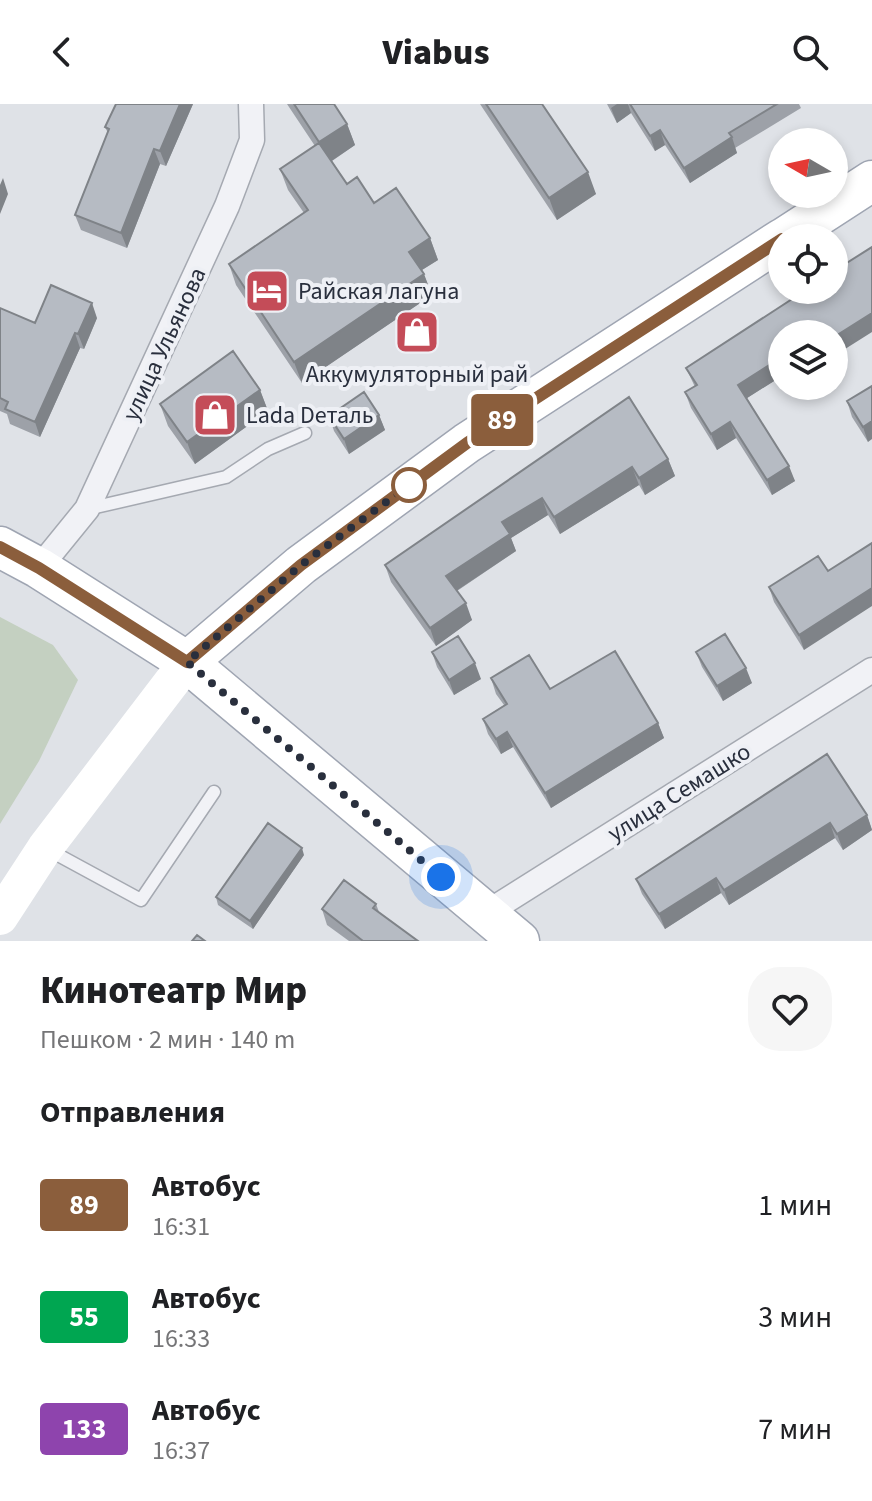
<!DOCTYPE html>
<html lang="ru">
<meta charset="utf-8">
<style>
:root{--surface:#fff;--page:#f6f6f6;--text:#202124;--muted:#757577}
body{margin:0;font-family:"Source Sans 3",sans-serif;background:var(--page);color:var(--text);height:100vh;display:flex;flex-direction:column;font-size:30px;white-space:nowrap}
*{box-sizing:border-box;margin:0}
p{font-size:26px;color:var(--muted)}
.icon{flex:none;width:44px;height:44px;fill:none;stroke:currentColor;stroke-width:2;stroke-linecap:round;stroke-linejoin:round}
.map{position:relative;height:837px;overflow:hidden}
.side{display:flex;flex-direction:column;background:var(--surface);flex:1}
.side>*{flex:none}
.badge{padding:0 16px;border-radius:6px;font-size:28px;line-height:52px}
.needle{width:52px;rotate:279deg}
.tools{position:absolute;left:768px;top:24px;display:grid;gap:16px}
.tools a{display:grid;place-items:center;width:80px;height:80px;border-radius:50%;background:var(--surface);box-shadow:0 4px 12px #0003;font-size:40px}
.you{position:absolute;width:40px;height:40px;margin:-20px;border:6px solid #fff;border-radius:50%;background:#1a73e8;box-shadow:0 0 0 12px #1a73e833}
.map>.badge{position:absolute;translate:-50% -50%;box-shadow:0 0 0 4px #fff}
h2{padding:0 40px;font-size:30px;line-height:72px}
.round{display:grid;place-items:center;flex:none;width:84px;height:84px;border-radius:32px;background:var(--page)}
.headline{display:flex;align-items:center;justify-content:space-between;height:136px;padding:0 40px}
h1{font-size:38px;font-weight:800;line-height:60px}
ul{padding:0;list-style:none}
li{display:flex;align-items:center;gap:24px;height:112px;padding:0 40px}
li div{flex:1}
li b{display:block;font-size:30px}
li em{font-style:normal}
li .badge{min-width:88px;font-weight:700;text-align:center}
header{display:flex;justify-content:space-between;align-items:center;height:104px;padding:0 40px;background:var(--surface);font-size:36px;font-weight:800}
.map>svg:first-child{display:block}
.green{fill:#c4d0c1}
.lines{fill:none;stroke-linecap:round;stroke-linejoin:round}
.lane-casing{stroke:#a5a9b1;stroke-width:15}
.street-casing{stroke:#a5a9b1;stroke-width:27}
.primary-casing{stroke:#9fa5b2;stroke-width:43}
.lane{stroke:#f1f2f6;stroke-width:12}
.street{stroke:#f1f2f6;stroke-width:24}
.secondary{stroke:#fff;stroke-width:36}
.primary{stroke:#fff;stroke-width:40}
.wall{fill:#9da1a8}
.shaded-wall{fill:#7f8388}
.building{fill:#b6bbc3;stroke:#7f8388;stroke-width:2}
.line-casing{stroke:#fff;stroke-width:18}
.line{stroke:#8b5e3c;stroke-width:12}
.walk{stroke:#292f3d;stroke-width:8;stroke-dasharray:0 14.4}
.stop-dot{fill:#fff;stroke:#8b5e3c;stroke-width:4}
.labels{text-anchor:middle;stroke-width:8;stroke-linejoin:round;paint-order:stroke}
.poi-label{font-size:24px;fill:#292f3d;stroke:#eef0f5;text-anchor:start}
.street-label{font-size:24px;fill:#292f3d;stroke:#eef0f5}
</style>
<header><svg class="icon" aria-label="back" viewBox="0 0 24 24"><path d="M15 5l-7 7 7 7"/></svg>Viabus<svg class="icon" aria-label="search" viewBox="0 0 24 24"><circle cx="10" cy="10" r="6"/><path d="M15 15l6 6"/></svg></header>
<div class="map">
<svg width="872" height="837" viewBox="0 0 872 837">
<rect width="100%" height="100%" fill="#dfe2e7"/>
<!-- green -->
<path class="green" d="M0,513L53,541L78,576L39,657L0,720Z"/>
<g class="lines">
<!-- lane casing -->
<g class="lane-casing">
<path id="lane" d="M87,405L226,373L268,345L305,329
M47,745L141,796L214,688"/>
</g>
<!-- street casing -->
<g class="street-casing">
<path id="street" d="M39,464L87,405L227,102L252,36L251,0
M485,810L872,566"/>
</g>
<!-- primary casing -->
<g class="primary-casing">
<path id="primary" d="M784,134L872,77
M0,443L39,464L187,558L519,837
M187,558L301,461L467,339L782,135"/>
</g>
<!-- lane -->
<use href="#lane" class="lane"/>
<!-- street -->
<use href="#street" class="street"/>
<!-- secondary -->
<path class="secondary" d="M0,813L45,744L187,558"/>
<!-- primary -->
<use href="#primary" class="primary"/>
</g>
<!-- wall -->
<path class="wall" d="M193,0L166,62L160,60L127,144L81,126L75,111L108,29L105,23Z
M287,0H334L347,20L355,41L332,57L347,80L430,134L438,156L422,166L432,191L302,279L236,181L229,160L304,109L288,86L280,65L315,42Z
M480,0H542L596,90L557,116Z
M607,0H799L801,4L735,44L737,49L690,79L665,41L655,47L631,9L617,19Z
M806,186L782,230V272L747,294L795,377L772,391L736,334L717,346L691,304L685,288L695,283L686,264Z
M0,204L35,219L97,214L84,245L80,244L40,333L10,320L7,310L0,307Z
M872,282L868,338L852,313L847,297Z
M260,286L268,307L195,360L168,322L160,300Z
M629,293L668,355L675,372L645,391L639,381L560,430L548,411L511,434L516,447L457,487L472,516L436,542L391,478L385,461Z
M379,311L385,326L349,350L334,327L329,312Z
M818,452L804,546L774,498L769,483Z
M432,548L481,575L454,591L437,563Z
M696,548L752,579L723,597L702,563Z
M491,574L550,585L658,619L664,634L551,704L513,643L501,650L488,630L483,615L504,601L496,590Z
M867,711L872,726L843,746L835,734L729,801L721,789L665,825L642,790L636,775Z
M304,751L253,825L218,801L216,793Z
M376,800L379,808L418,837H349L327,821L322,805Z"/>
<!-- shaded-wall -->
<path class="shaded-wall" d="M180,0H193L166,62L160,47Z
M617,0H628L631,9L617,19L611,4Z
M347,20L355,41L327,60L319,38Z
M660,26L665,41L655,47L650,32Z
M732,33L737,49L690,79L684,64Z
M154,45L160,60L127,144L121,129Z
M588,68L596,90L557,116L549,94Z
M3,74L8,90L0,110V81Z
M430,134L438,156L417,169L409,148Z
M424,170L432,191L302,279L294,258Z
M92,199L97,214L84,245L78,230Z
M872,209V228L834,252V233Z
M75,229L80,244L40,333L35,318Z
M782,253V272L744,296L738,281Z
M260,286L268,307L195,360L187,338Z
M379,311L385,326L349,350L344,335Z
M872,317V335L868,338L863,323Z
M730,318L736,334L717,346L711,330Z
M668,355L675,372L645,391L639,374Z
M789,362L795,377L772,391L767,376Z
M632,363L639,381L560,430L554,413Z
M542,394L548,411L511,434L516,447L453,489L446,472L502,418Z
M872,484V502L804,546L799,531Z
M466,499L472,516L436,542L430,524Z
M475,559L481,575L454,591L449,576Z
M746,564L752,579L723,597L717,582Z
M658,619L664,634L551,704L545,689Z
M507,628L513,643L501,650L496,635Z
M867,711L872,726L843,746L837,730Z
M830,719L835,734L729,801L724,786Z
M302,744L304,751L253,825L250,817Z
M716,774L721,789L665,825L659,810Z"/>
<!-- building -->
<path class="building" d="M116,0H180L160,47L154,45L121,129L75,111L109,25L105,23Z
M294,0H334L347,20L319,38Z
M486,0H542L588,68L549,94Z
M630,0H777L729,29L732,33L684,64L660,26L650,32Z
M319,39L347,80L357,73L374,99L396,84L430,134L409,148L424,170L294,258L229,160L308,106L280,65Z
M872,143V209L834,233V230H782V253L738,281L789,362L767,376L730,318L711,330L685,288L697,281L686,264L806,186H834V167Z
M51,181L92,199L78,230L75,229L35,318L5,305L8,298L0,294V204L35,219Z
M233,247L260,286L187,338L160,300Z
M872,282V317L863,323L847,297Z
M364,288L379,311L344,335L329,312Z
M629,293L668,355L639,374L632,363L554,413L542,394L502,418L510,430L446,472L466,499L430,524L385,461Z
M872,439V484L799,531L769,483L818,452L828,467Z
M725,530L746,564L717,582L696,548Z
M458,532L475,559L449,576L432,548Z
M615,547L658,619L545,689L507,628L496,635L483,615L507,600L491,574L529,551L550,585Z
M827,650L867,711L837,730L830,719L724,786L716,774L659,810L636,775Z
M268,719L302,744L250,817L216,793Z
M344,776L376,800L373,804L418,837H363L322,805Z
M197,831L205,837H192Z"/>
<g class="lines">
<!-- line casing -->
<g class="line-casing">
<path id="line" d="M0,443L39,464L187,558L301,461L467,339L782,135"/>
</g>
<!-- line -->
<use href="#line" class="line"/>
<!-- walk -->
<path class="walk" d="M409,381L301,461L187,558L441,773"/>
</g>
<!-- icons -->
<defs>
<g id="hotel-square" transform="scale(2.3)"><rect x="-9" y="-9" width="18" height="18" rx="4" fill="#c44c58" stroke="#eef0f5"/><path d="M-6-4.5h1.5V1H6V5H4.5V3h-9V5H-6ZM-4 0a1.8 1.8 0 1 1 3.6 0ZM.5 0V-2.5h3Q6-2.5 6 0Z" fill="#fff"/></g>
<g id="shop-square" transform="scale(2.3)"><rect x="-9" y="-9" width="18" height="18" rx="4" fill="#c44c58" stroke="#eef0f5"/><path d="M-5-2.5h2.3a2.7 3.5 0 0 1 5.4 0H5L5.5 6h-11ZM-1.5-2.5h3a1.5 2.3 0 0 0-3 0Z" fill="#fff"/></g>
</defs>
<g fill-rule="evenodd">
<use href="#hotel-square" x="267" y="187"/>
<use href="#shop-square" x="417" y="228"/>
<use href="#shop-square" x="215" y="311"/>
</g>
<!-- markers -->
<circle class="stop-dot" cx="409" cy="381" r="16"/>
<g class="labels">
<!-- poi labels -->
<g class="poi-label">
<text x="298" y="195">Райская лагуна</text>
<text x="417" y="278" text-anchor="middle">Аккумуляторный рай</text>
<text x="246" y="319">Lada Dеталь</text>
</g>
<!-- street labels -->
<g class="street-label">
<text transform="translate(164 240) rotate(-65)" y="8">улица Ульянова</text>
<text transform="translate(679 688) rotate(-32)" y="8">улица Семашко</text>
</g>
</g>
</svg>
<div class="tools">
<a><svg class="needle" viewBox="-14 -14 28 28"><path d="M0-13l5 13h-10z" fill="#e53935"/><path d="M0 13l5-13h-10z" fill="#757577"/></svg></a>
<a><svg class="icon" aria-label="locate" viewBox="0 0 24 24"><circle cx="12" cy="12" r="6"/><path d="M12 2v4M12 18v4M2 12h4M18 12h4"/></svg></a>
<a><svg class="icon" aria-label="layers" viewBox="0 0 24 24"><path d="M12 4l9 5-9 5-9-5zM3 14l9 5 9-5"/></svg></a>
</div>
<div class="you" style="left:441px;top:773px"></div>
<b class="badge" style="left:502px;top:316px;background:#8b5e3c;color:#fff">89</b>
</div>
<section class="side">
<div class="headline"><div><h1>Кинотеатр Мир</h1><p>Пешком · 2 мин · 140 m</p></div><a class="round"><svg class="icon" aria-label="heart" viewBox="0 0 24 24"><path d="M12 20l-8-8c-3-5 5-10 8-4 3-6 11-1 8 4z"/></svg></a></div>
<h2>Отправления</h2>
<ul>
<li><span class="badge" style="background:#8b5e3c;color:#fff">89</span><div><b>Автобус</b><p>16:31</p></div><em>1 мин</em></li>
<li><span class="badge" style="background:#00a651;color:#fff">55</span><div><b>Автобус</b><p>16:33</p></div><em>3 мин</em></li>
<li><span class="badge" style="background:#8e44ad;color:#fff">133</span><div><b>Автобус</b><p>16:37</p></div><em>7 мин</em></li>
</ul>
</section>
